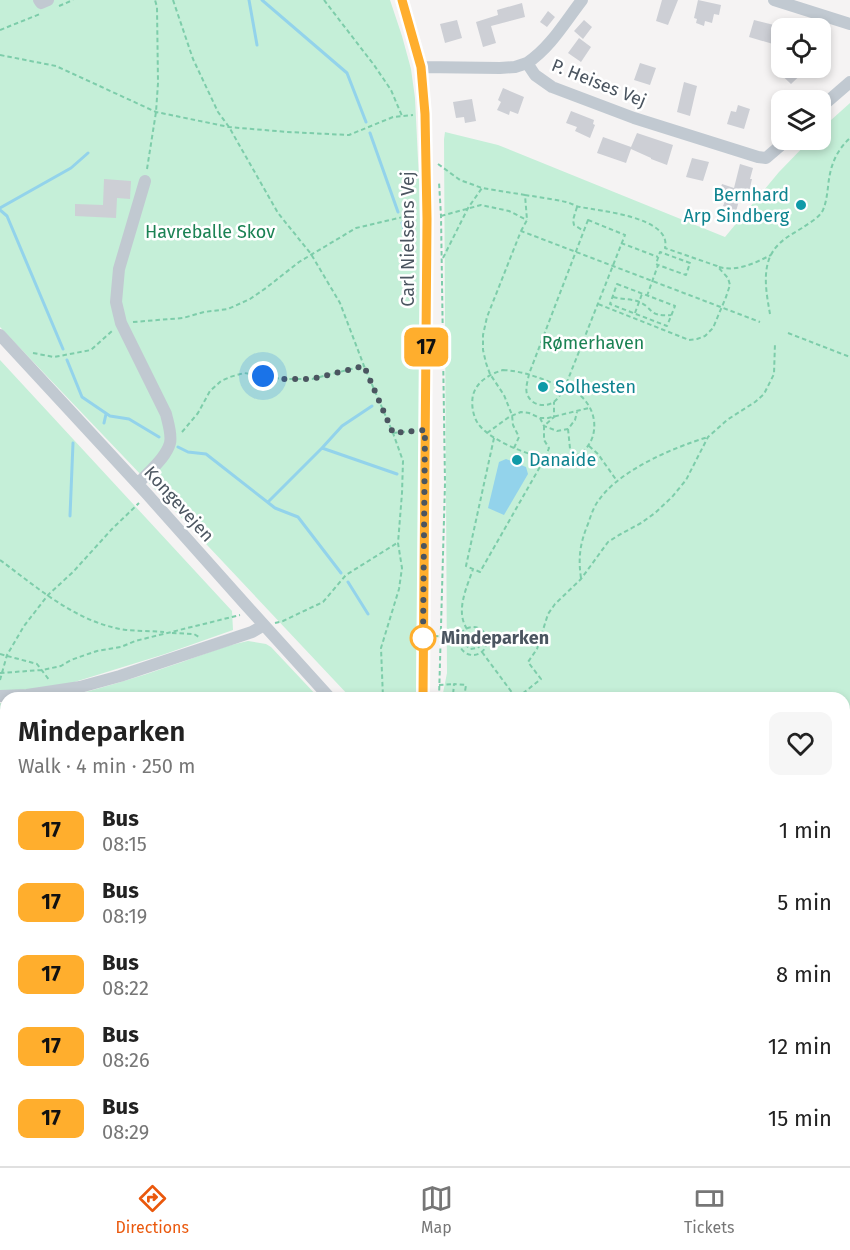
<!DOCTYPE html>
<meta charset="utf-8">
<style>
:root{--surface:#fff;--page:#f6f6f6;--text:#222;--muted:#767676;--line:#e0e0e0;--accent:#ea580c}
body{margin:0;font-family:"Fira Sans",sans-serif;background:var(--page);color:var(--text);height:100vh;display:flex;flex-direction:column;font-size:22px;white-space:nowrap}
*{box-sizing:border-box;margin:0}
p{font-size:20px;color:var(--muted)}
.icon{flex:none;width:33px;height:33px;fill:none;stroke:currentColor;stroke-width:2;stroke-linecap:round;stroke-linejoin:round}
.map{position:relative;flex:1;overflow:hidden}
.details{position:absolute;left:0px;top:692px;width:850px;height:476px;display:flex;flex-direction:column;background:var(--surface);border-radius:18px 18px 0 0;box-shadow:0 3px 9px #0003}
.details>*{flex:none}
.badge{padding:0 12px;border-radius:9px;font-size:21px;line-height:39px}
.buttons{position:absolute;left:771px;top:18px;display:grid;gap:12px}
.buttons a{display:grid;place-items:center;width:60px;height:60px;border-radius:12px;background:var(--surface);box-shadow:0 3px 9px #0003;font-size:30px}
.you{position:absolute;width:30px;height:30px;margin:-15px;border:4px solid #fff;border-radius:50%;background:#1a73e8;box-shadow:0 0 0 9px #1a73e833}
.map>.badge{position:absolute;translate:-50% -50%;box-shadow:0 0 0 3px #fff}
.round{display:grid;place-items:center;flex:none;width:63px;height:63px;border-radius:12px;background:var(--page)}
.headline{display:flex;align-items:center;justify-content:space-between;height:102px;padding:0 18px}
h1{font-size:28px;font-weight:600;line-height:45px}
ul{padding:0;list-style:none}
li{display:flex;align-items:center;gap:18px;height:72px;padding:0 18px}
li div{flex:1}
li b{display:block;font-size:22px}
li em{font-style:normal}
li .badge{min-width:66px;font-weight:700;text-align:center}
.tab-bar{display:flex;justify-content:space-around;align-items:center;height:84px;border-top:2px solid var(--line);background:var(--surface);font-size:16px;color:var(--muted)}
.tab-bar a{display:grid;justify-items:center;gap:3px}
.tab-bar .active{color:var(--accent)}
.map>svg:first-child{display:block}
.green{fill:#c5efd8}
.water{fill:#93d3eb}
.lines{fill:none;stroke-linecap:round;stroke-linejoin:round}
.stream{stroke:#93d3eb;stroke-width:3}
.building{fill:#cdcfd5}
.path{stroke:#7dcdaa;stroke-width:2;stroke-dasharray:4.5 3;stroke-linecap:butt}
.minor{stroke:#c1c9d1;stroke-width:12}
.line-casing{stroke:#fff;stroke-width:14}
.line{stroke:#ffae2d;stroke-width:9}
.walk{stroke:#4b5560;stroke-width:6;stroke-dasharray:0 10.8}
.culture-dot{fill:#0f9aa8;stroke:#fff;stroke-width:2}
.stop-dot{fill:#fff;stroke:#ffae2d;stroke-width:3}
.labels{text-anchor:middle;stroke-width:5;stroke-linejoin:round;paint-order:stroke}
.street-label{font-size:18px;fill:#4b5560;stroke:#fff}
.culture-label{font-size:18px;fill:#0d838f;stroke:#fff;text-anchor:start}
.park-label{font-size:18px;fill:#1b8254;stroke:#fff}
.stop-label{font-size:18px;font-weight:bold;fill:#4b5560;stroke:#fff;text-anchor:start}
</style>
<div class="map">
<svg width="850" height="1166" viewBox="0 0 850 1166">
<rect width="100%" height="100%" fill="#f5f3f3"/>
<!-- green -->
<path class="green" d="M0,0H390L402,36L411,69L415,98L419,180L421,283L416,697H350L144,478L0,327Z
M850,103V889L844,887V698H442L447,673L444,139L445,132L498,145L725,237L779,172L810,140H820L821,129Z
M0,360L232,611L233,630L165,654L68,684L43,689L0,691Z
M248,641L266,644L271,647L318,697L61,698C99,689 136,678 173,665C198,657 222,646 248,641Z
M0,703H6V1161H414V1166H0Z
M845,913L850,914V1166H446V1161H844Z"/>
<!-- water -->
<path class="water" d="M506,459L526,467L528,474L504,515L488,508L499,462Z"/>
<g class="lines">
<!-- stream -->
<path class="stream" d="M249,0L257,45
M262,0L347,73L366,122
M370,133L398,212
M0,208L71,168L88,153
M0,210L7,216L63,349
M402,223L410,246
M67,360L82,397L110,416L129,419L159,437
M104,423L106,414
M178,447L188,452L206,454L275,508L298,517L341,573
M322,448L342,426L372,406
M268,502L322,448L397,474
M70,516L73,443
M348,582L368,614
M356,1161V1166"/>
</g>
<!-- building -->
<path class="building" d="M662,0H678L668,25L656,21Z
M698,0L721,5L719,15L714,14L712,23L705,21L704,26L696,23L697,19L694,18Z
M522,3L525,17L491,26L496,43L483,47L476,22L498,15L497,10Z
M548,11L555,17L547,27L540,22Z
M457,20L462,38L445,43L440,24Z
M584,20L592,27L583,39L574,31Z
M754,20L778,26L773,44L749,37Z
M579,38L591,47L581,62L568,53Z
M640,63L656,68L650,85L634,80Z
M774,68H808L791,84Z
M684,82L697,86L690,116L677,112Z
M503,88L524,97L518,114L510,111L509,115L497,110L501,102L498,100Z
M472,99L476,121L465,123L464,117L456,118L453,102Z
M738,105L750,109L744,129L727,124L731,111L736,112Z
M571,111L594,120L593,124L595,125L590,138L575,131L577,127L566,123Z
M637,133L673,145L667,165L651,159V158L631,149L626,163L597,153L603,137L631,147Z
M692,158L709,162L703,181L686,177Z
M740,164L753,168L750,179H752L749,192L742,190L735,215L726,213L727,207L723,206L725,201L717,199L722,184L734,188Z
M104,179L131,181L130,199L117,198L116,218L75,216V204L103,205Z"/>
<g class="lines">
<!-- path -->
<path class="path" d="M173,0L193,59L218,112L229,127L278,213L311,254L340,303L364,366L393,433L403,461L402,493L398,543L402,568L399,589L381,648L383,698
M324,0L374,65L391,90L402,116
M59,6L73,0
M0,30L40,14
M0,55L56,66L156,112L229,127L287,132L349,135L393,117L413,115
M438,164L460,180L482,188L525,195L527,220L521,231
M147,169L156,112L158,83L157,7L155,0
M525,195C538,197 553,199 566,202C571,203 575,206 580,207C600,211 672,217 665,248L717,266L728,278L730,285L726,297L713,328L705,336L697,339L689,340L679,336L598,304
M577,207L573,220L574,225L584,231
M441,216L481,205L509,211L527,220
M588,220L625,235L565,387C562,392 560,396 556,400C548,408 532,407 527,394C525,388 528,380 529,374Z
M621,243L658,257
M443,258L468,208L482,188
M719,267C737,272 755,263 771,255
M617,284L675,306L667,326L610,304Z
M647,296L658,265L686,275L690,263L660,252L656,264L658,265
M613,297C621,299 629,299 637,301C654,307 647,317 671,315
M635,313L642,294
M770,314C766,291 760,262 779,244C786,237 794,233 802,228C809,223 819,218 823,210C826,203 827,195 828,187C830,167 835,152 850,138
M133,322L183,318L204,312L228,309L250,299L266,288L299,262L356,228L403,217L415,218
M788,333L850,357
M33,353L54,357L91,350L112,331
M503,370C520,371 536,376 552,383C560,386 569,388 577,393C603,411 600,453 566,459C544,463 493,443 479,425C473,417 471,405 473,395C477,381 490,374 503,370Z
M540,418L544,426L557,431L568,429L575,420L577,412
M568,429L571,458
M182,432L198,413L210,391L221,381L230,377L244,373L282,379H312L363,366
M393,433L413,431
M487,433L509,417L521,412L529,413L540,418H548L589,408
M494,438L466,566L480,572L545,458L549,448L544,440V426L554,417V402
M589,446L598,454L617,481
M514,448L519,437L513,425L512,415L504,395L490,374L486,363L483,350V335L487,317L521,231L760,322
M0,560C38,588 77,623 126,630C138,631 151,631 164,632
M581,578C578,558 580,543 588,524C590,518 592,512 595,506C614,472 672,448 708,437
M275,623L283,621L323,602L346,575L397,543
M459 641a14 14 0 1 1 28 0a14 14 0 1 1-28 0Z
M467,629C455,611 467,587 473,569
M172,633L194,634L199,637
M434,636L460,637
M480,637L481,644L478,648L470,649L466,645V640L470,634H475L480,637L485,634
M482,652L516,698
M0,654L37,664L50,681
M0,673L42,670L61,666L71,660L85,655L97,651L121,647L135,641L240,615
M0,680L7,655L24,626L48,595L73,572L112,529L139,503
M439,685L454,684
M439,698L445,483L441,216L439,182
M464,698L466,685L454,684L453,695H465
M517,698L541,679L528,662L537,649L548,614L555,604L581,579L608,542L619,535L641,523L655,513L672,497L686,480L708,437L727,420L755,402L764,394L774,374L775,343
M0,715L6,716
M844,839L850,841
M844,956L850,962
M844,1115L850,1116
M844,1155L850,1149
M384,1161L388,1164
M364,1166V1161
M469,1166V1161
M637,1166L639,1161
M747,1166L748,1161
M837,1166L841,1161"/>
<!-- minor -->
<path class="minor" d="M39,0L41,3L48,0
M402,0L421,67L425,114L427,219L423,698
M774,0L850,24
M527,63C550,48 565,22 582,0
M421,67L500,68L515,67L527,63L535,75L552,87L634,118L758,157L766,158L787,140
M820,108L850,82
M0,335L147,494L245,604L330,698
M138,484C148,472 166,458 170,443C172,434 168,423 166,414L121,323L116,302L119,269L145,181
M0,696L27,695L80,687L120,676L252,632L264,625
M844,900L850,902
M428,1166V1161"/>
</g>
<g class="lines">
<!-- line casing -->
<g class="line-casing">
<path id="line" d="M402,0L421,67L425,114L427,219L423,698"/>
</g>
<!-- line -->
<use href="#line" class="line"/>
<!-- walk -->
<path class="walk" d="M263,376L282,379H312L364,366L393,433L425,430L423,638"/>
</g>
<!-- markers -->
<g class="culture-dot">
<circle cx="801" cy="205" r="6"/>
<circle cx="543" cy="387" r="6"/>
<circle cx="517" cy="460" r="6"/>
</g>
<circle class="stop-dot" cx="423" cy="638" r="12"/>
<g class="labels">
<!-- street labels -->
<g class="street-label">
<text transform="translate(599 83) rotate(22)" y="6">P. Heises Vej</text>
<text transform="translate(408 239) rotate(-90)" y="6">Carl Nielsens Vej</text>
<text transform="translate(179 504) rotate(48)" y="6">Kongevejen</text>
</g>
<!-- culture labels -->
<g class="culture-label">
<text x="789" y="201" text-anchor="end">Bernhard<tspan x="789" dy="21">Arp Sindberg</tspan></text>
<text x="555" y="393">Solhesten</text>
<text x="529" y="466">Danaide</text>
</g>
<!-- park labels -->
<g class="park-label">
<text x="210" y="238">Havreballe Skov</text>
<text x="593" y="349">Rømerhaven</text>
</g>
<!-- stop labels -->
<g class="stop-label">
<text x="441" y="644">Mindeparken</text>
</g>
</g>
</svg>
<div class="buttons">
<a><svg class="icon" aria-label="locate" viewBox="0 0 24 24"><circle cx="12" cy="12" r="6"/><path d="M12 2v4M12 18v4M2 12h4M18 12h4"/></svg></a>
<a><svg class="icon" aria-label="layers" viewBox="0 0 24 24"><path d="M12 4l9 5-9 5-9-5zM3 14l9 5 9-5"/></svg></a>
</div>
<div class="you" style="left:263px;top:376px"></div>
<b class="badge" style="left:426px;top:347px;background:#ffae2d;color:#111">17</b>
<section class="details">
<div class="headline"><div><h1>Mindeparken</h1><p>Walk · 4 min · 250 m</p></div><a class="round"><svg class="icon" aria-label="heart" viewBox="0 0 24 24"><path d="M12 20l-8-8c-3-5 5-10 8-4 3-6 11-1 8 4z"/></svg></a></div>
<ul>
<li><span class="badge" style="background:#ffae2d;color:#111">17</span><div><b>Bus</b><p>08:15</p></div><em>1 min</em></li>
<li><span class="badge" style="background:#ffae2d;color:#111">17</span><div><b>Bus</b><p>08:19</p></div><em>5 min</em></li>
<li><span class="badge" style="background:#ffae2d;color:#111">17</span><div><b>Bus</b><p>08:22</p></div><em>8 min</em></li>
<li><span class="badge" style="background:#ffae2d;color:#111">17</span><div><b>Bus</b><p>08:26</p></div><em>12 min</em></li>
<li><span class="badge" style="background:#ffae2d;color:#111">17</span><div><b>Bus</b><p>08:29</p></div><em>15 min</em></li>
</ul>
</section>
</div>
<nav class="tab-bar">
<a class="active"><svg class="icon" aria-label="directions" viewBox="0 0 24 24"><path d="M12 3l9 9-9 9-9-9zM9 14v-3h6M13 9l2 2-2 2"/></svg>Directions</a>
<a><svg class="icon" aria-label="map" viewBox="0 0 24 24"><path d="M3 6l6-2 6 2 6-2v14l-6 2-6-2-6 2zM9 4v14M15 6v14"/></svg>Map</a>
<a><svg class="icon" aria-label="tickets" viewBox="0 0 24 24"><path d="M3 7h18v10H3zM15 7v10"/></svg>Tickets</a>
</nav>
